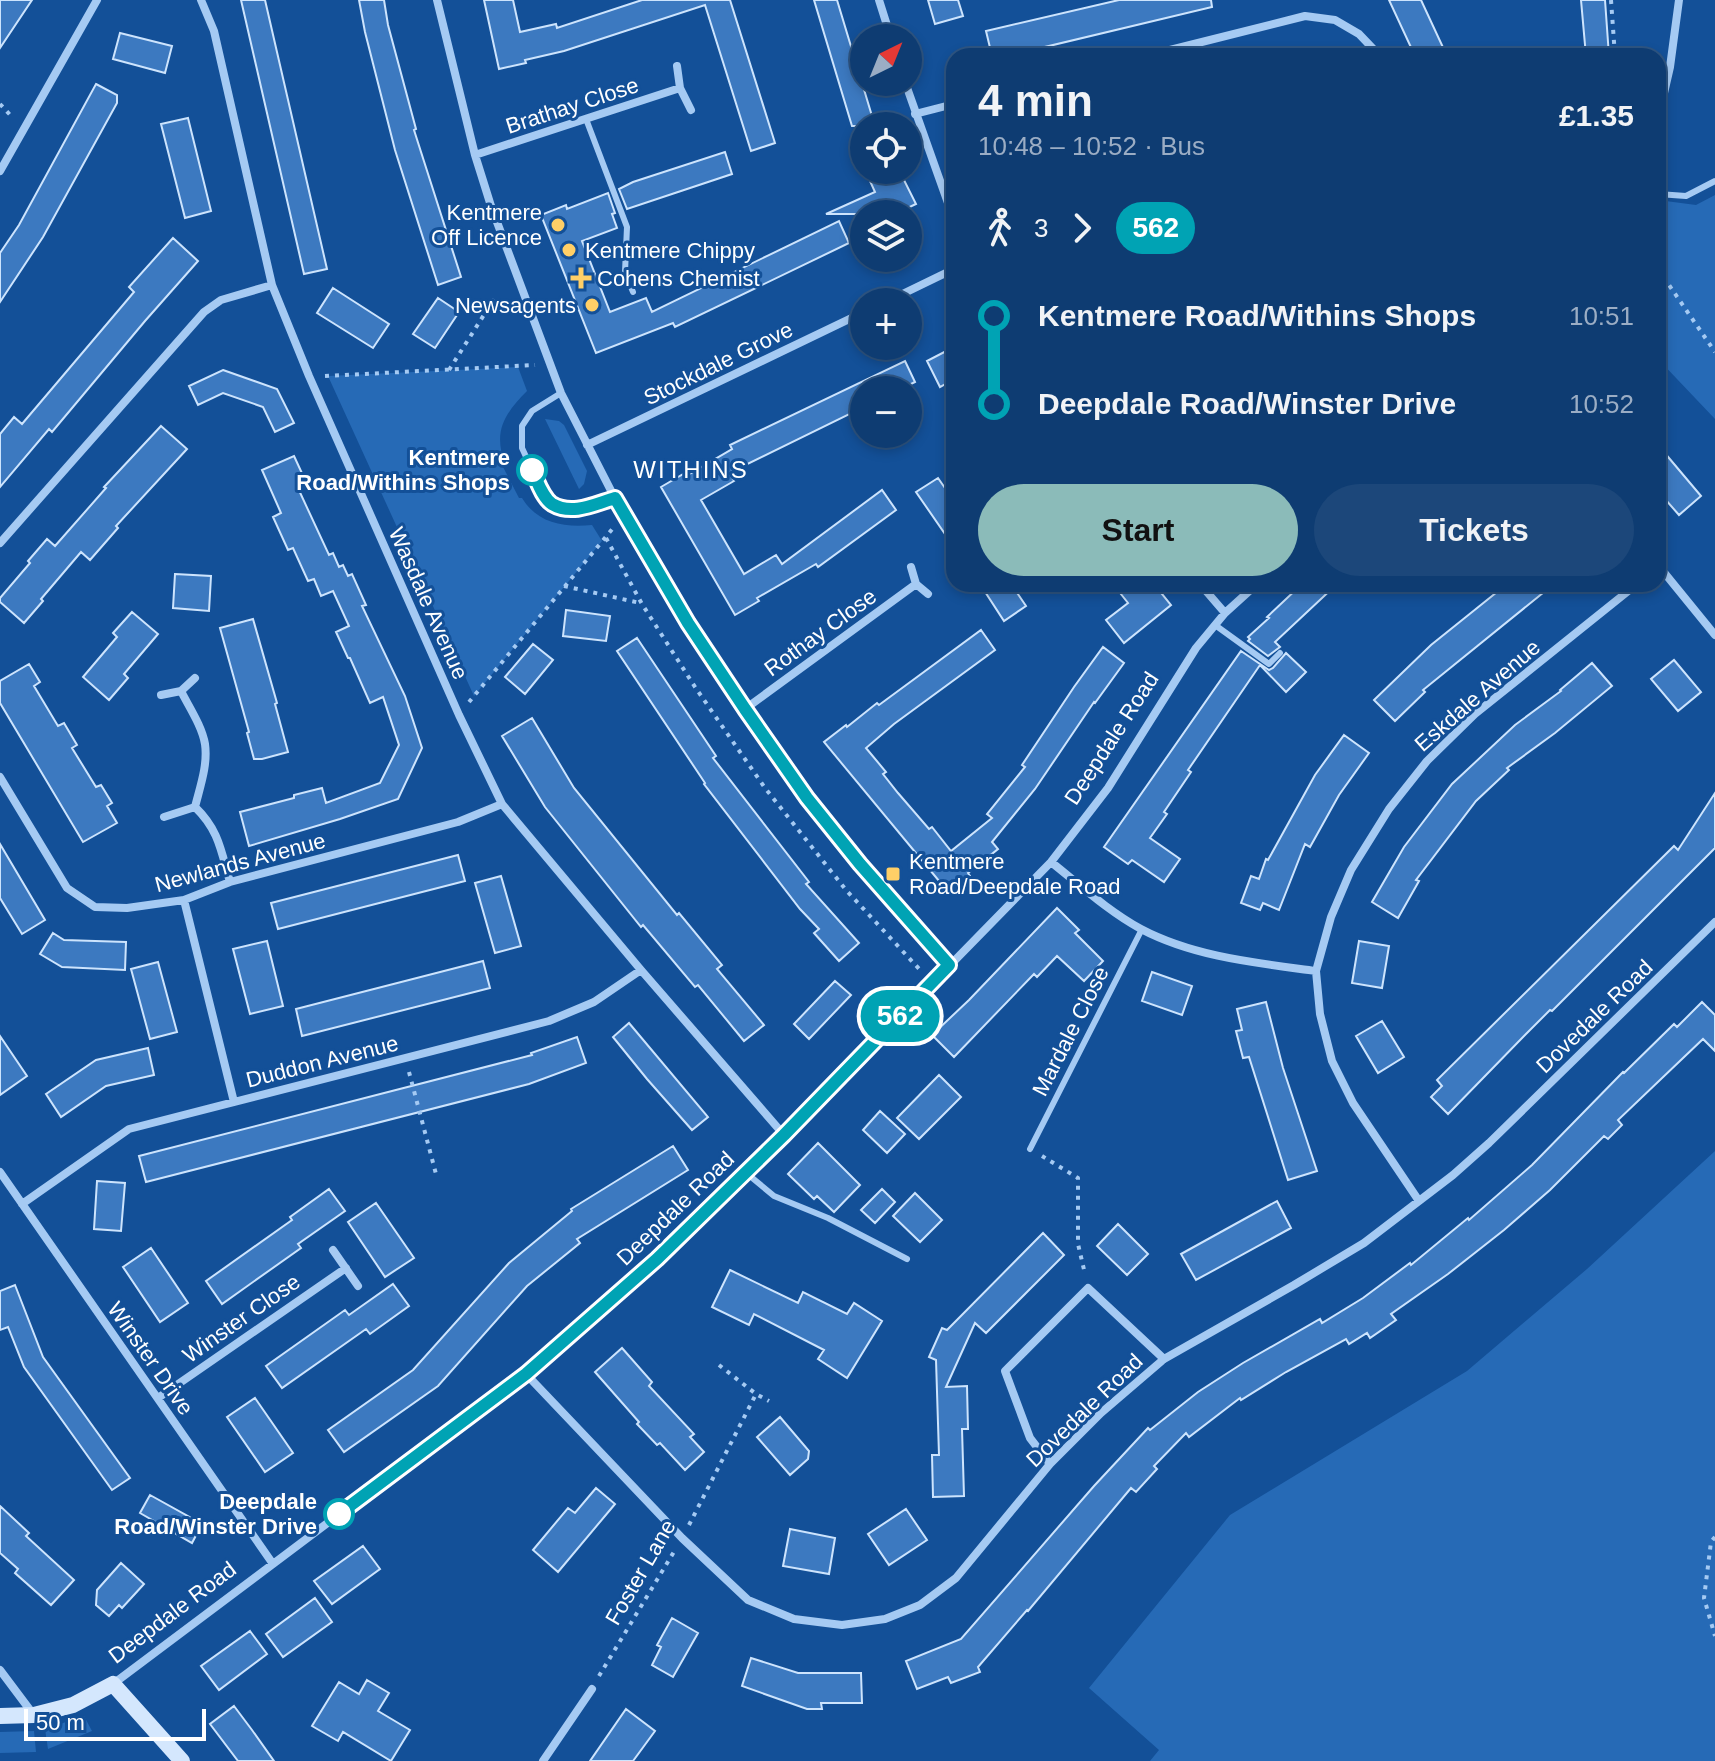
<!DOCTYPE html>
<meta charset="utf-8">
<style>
:root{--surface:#0e3c72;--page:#1c477a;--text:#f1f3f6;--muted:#9badc4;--line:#2e5684;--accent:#8bbbb9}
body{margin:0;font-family:Arial,sans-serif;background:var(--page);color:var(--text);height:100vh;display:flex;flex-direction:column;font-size:30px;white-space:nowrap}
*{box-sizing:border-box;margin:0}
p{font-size:26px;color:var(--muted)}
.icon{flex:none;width:44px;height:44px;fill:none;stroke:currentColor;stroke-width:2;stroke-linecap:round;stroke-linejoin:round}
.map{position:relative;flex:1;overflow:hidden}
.drawer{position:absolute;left:946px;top:48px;width:720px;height:544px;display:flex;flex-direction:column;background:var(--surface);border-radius:24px;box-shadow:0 4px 12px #0003,0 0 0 2px var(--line)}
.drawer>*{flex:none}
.badge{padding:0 16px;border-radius:26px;font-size:28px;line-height:52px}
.needle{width:52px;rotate:43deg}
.fabs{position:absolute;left:850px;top:24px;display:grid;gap:16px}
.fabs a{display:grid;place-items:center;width:72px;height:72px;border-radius:50%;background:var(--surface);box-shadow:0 4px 12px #0003,0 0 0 2px var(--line);font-size:40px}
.scale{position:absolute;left:24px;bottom:20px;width:182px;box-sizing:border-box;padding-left:8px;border:4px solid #fff;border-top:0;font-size:22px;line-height:28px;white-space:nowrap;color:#fff;-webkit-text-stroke:6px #135098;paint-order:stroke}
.map>.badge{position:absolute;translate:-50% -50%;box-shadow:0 0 0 4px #fff}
.legs{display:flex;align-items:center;gap:12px;height:88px;padding:0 32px;font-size:26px}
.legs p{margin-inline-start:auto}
.headline{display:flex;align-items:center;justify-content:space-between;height:136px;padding:0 32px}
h1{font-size:44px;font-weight:800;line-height:60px}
.primary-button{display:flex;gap:16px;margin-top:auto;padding:16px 32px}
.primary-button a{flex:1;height:92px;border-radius:48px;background:var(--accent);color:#111;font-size:32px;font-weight:800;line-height:92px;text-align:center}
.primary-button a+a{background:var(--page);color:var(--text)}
ul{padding:0 32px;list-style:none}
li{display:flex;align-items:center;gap:28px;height:88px;font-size:30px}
li i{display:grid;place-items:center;width:12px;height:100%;margin:0 10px;background:currentColor}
li i::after{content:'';width:20px;height:20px;margin:-10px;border:6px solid;border-radius:50%;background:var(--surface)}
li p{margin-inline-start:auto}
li:first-child i{background:linear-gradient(#0000 50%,currentColor 0)}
li:last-child i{background:linear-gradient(currentColor 50%,#0000 0)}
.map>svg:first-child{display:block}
.green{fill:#266ab6}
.building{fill:#3c79c0;stroke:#cde4fd;stroke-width:2}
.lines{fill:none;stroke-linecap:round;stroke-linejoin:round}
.path{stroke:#a5caf3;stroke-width:4;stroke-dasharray:4 6;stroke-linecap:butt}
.lane{stroke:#a5caf3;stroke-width:6}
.street{stroke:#a5caf3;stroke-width:8}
.secondary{stroke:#d4e7fd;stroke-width:16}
.line-1-casing{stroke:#fff;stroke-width:18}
.line-1{stroke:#00a3b4;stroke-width:12}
.poi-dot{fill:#ffcf67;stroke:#135098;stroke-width:3}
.stop-1-dot{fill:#fff;stroke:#00a3b4;stroke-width:4}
.labels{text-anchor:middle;stroke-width:6;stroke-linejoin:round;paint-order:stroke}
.street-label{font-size:22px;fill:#fff;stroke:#135098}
.poi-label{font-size:22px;fill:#fff;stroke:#135098;text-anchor:start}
.stop-label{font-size:22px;font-weight:bold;fill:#fff;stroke:#135098;text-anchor:end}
.neighbourhood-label{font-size:24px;letter-spacing:2px;fill:#fff;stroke:#135098}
</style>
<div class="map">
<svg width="1715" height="1761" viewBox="0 0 1715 1761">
<rect width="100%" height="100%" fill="#135098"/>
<!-- green -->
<path class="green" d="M1715,195V419L1658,359V200L1696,205Z
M518,367L527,391C504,414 493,432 505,463L502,465L519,498H522C537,523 564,528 592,525L602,541L474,696L328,376Z
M545,419L559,421L564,425L587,471L584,484L579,489Z
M1715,1151V1761H1150L1159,1750L1089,1688L1230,1515L1467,1371L1587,1269Z
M84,1716L92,1731L48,1749L45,1729Z
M34,1731L36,1752L0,1753V1732Z"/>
<!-- building -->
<path class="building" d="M0,0H32L0,48Z
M241,0H265L327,269L304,274Z
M359,0H384L388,25L416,129L414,130L461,277L438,285L395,150L365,32Z
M484,0H513L520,32L556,24L557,28L642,0H730L775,143L751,151L705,5L564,51L525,60L526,63L499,69Z
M814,0H837L875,126H852Z
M928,0H958L963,16L935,24Z
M1119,0H1211L1212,7L1007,56H992L986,31Z
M1389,0H1421L1447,56H1415Z
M1581,0H1605L1609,56H1586Z
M120,33L172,46L165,73L113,59Z
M96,84L117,95V103L43,237L0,302V253L19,225Z
M188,118L211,211L185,218L161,124Z
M725,152L732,174L627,209L619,189L633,182Z
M865,170H895L899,180L903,178L916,204L895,214H826L875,192Z
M608,193L615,213L612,214L617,228L582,241L610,312L646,298L652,312L839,221L849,243L675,327L673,323L596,353L541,215L566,205L567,209Z
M173,238L198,261L145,321L52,432L49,429L0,487V434L14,417L22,424L134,292L129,287Z
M333,288L389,324L373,348L317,313Z
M438,298L459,312L435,348L413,334Z
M954,347V379L940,387L927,361Z
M905,361L915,382L899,390H864V407L729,473L734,481L701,500L744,574L776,555L782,564L882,490L896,510L818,567L816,564L757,598L759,601L735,615L661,487L685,473L686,476L732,449L730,445Z
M223,370L277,389L294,423L275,432L263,407L223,393L198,405L189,386Z
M161,426L187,449L116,526L118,528L90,560L81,552L41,599L43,601L24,623L0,602V598L30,563L28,561L47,539L55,546L106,488L104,487Z
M1658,445L1701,496L1679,515L1658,491Z
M294,456L306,482L297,486L329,555L333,553L339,567L343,565L348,576L352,574L366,605L362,606L405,696L422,748L398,799L340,819L249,846L240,812L294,798V795L322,788L326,803L380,783L399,745L383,697L370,703L350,658H348L336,632L349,626L333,591L321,596L314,579L308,581L293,548L288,550L273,517L281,513L262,470Z
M938,478L954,501V547L916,492Z
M175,574L211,576L209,611L173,608Z
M980,584H1011L1026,606L1004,621Z
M1113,584H1154L1171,605L1124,643L1106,620L1128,603Z
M1302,584H1337L1275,642L1280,647L1268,656L1248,641L1250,639L1248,637L1269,618L1267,617Z
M1507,584H1554L1423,690L1425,692L1395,721L1374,700L1431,645Z
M566,610L610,616L606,641L563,636Z
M132,612L158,634L124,674L128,678L109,700L83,677L117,637L113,633Z
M253,619L277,703L275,704L288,752L262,759H254L247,733L249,732L220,628Z
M981,630L995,650L894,724L866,748L886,772L883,774L898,793L929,829L932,827L951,851L992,818L987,814L1025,767L1022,765L1074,687L1103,647L1124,663L1095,703L1094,702L1035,789L992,842L998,849L968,873L970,876L949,893L824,742L846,725L847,727L877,703L879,705Z
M637,638L716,756L713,758L809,882L806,884L859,943L839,961L814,933L819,929L800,909L704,784L705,783L617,651Z
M533,644L553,660L525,694L505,677Z
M1241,651L1269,670L1273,668L1286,653L1306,672L1286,692L1260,665L1188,770L1191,772L1164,812L1167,814L1150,838L1180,859L1164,882L1132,860L1128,864L1104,847Z
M1674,660L1701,692L1678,711L1651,679Z
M1592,663L1612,686L1555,733L1507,768L1509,770L1476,801L1416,880L1419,881L1398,918L1372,902L1404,847L1452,784L1515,725L1561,691L1560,690Z
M29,664L40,682L34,686L58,726L64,723L77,745L72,748L96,787L101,785L112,803L107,806L117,823L83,842L0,703V681Z
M532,718L574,788L677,915L679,913L722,965L717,969L764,1025L744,1041L698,985L695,987L643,925L641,927L545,807L502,736Z
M1344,735L1369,753L1339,795L1310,847L1305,844L1279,910L1263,903L1260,910L1241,903L1251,876L1259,879L1266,859L1268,860L1315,775Z
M1715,793V848L1552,1011L1550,1010L1524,1036L1448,1114L1431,1097L1442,1086L1437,1080L1674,846L1678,850Z
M0,844L45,920L22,934L0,898Z
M458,855L465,881L278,929L271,903Z
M501,876L521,946L495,953L475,883Z
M1057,908L1079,930L1075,933L1103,961L1084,981L1057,956L1037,977L1034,974L954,1057L932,1035L969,1000Z
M53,933L64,940L126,942L125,970L62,967L40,954Z
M267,941L283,1006L250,1014L233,949Z
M1359,941L1389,946L1382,988L1352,983Z
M483,961L490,988L302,1036L296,1009Z
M158,962L177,1032L150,1039L131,969Z
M1152,972L1192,986L1182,1015L1142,1001Z
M835,981L851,995L809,1039L794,1024Z
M1266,1002L1283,1068L1317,1171L1288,1180L1249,1057L1243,1058L1236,1031L1242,1030L1237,1009Z
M1702,1002L1715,1015V1051L1703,1039L1618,1120L1622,1125L1608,1139L1604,1136L1550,1190L1504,1230L1448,1274L1391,1314L1396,1320L1370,1338L1367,1333L1349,1344L1346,1339L1286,1372L1241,1400L1240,1398L1189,1437L1186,1433L1154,1466L1157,1469L1136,1492L1131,1488L1028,1611L1027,1610L978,1667L980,1672L951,1683L948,1677L917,1689L906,1661L961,1639L1094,1486L1148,1428L1150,1430L1198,1392L1243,1363L1320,1319L1322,1323L1363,1298L1410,1263L1411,1265L1468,1218L1469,1220L1532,1165L1623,1072L1624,1073L1674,1024L1677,1027Z
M1382,1021L1404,1057L1378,1073L1356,1036Z
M629,1023L708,1117L692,1130L647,1079L613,1037Z
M0,1036L27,1076L0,1095Z
M577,1037L586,1063L529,1084L146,1182L139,1156L532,1055L531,1053Z
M148,1048L154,1075L106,1086L61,1117L46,1094L96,1060Z
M939,1075L961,1097L919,1139L897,1118Z
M880,1111L905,1134L887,1153L863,1130Z
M818,1143L860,1185L834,1212L817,1196L814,1199L788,1174Z
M673,1146L688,1170L577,1239L580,1243L527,1286L438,1386L344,1452L328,1430L413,1370L509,1263L572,1211L571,1209Z
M97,1181L125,1183L121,1231L94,1229Z
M329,1189L345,1211L298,1244L301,1248L222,1304L206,1281L292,1220L290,1217Z
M882,1189L895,1202L875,1223L861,1210Z
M915,1193L942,1220L920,1242L893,1216Z
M1277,1201L1291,1228L1196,1280L1181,1254Z
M376,1203L414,1258L385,1277L348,1222Z
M1118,1224L1148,1254L1127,1275L1097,1246Z
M1043,1233L1064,1255L986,1333L975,1323L946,1387L967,1386L968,1429H962L964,1496L933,1497L932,1455H939L936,1360L929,1357L942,1328L947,1330Z
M151,1248L188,1303L160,1322L123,1267Z
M730,1270L798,1303L803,1292L847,1314L854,1303L882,1321L847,1378L818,1359L824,1350L754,1314L749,1325L712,1307Z
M393,1284L409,1306L370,1334L366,1329L282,1388L266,1366L345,1310L349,1315Z
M15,1285L43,1357L130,1478L112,1490L24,1367L8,1327L0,1330V1291Z
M622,1348L652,1382L649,1386L694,1434L690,1437L704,1452L685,1470L660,1443L657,1445L637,1424L639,1422L595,1372Z
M255,1398L293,1453L265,1472L227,1417Z
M780,1417L809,1451L808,1459L790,1475L757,1437Z
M596,1488L615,1504L558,1572L533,1550L568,1508L575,1513Z
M150,1495L202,1524L192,1543L140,1513Z
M0,1506L29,1533L26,1536L74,1580L51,1605L15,1573L18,1569L0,1553Z
M906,1509L927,1540L889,1565L868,1534Z
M790,1529L835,1538L829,1574L783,1566Z
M363,1546L380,1569L332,1604L314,1581Z
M121,1563L144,1584L122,1608L119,1605L109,1616L96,1605L97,1590Z
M315,1598L332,1622L283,1657L266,1634Z
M672,1618L698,1633L673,1677L652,1665L661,1647L657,1645Z
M250,1631L267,1654L219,1690L201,1666Z
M751,1658L798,1673H861L862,1703H821L822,1709H807L742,1686Z
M367,1680L389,1693L378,1711L410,1730L391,1761L343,1732L338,1741L312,1726L339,1682L359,1694Z
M234,1706L252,1730L274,1761H238L210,1724Z
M626,1709L655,1731L633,1761H590Z"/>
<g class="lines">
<!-- path -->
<path class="path" d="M1611,0L1615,56
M0,104L13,118
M1658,269L1715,352
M449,370L494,299
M325,376L535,365
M606,538L642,604L695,687L765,788L846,890L921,971
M564,586L640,603
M469,702L614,527
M409,1072L436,1174
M1042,1156L1078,1178V1244L1085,1274
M719,1365L756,1394L769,1401
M689,1525L756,1394
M1715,1537L1711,1542L1704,1598L1715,1636
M599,1676L675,1550"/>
<!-- lane -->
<path class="lane" d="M586,119L627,227L625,272L633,292
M1658,194L1686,196L1715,181
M561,393L532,411L522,426V448L541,489L551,503L575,510L615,498
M1215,625L1269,664L1280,653
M1030,1149L1142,929
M745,1172L774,1196L828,1218L907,1259"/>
<!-- street -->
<path class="street" d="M201,0L214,31L272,285L309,376L459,715L502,804L641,970L784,1135
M437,0L475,155L491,206L561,393L624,516L688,623L745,709L807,798L860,864L949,965
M879,0L891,38
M1146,56L1305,16L1335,20L1359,34L1380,56
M677,66L680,88L691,110
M905,82L954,220
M915,114L954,104
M1658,119L1670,67L1679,0
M475,155L680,88
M0,171L97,0
M886,302L954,269
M587,445L864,312
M0,543L204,312L221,300L272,285
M1658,565L1715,635
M911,567L916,584L928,594
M1200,584L1225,613
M181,691C189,707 202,726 205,744C208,765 200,787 195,807C219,830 221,851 230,882
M161,695L181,691L195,678
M745,709L916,584
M0,777L67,888L95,907L127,908L184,900L230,882L458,822L502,804
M164,817L195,807
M1051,862C1080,885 1108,911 1141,929C1194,957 1257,963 1316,971
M184,900L234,1102
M0,1172L273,1564
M1419,1201L1353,1103L1332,1061L1320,1014L1316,971L1331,917L1351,870L1389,809L1427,761L1475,714L1637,584
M22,1204L129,1129L549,1021L594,1002L641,970
M333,1250L358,1286
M526,1374L682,1538L748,1600L794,1619L842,1625L885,1619L920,1605L956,1578L1050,1464L1101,1413L1164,1359L1294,1285L1364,1243L1453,1175L1489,1143L1715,922
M158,1398L346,1268
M1050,1464L1030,1438L1005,1371L1088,1288L1164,1359
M0,1670L33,1714
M113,1684L526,1374L657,1259L784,1135L1051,862L1108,788L1196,648L1225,613L1257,584
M543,1761L592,1689"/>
<!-- secondary -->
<path class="secondary" d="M0,1716L34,1715L73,1705L113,1684L182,1761"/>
</g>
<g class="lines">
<!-- line-1 casing -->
<g class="line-1-casing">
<path id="line-1" d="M339,1514L526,1374L657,1259L784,1135L949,965L860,864L807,798L745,709L688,623L615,498C595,504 572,516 552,504C542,497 537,480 532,470"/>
</g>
<!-- line-1 -->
<use href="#line-1" class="line-1"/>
</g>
<!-- markers -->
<g class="poi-dot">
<circle cx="558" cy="225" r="8"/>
<circle cx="569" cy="250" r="8"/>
<path d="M577 266h8v8h8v8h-8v8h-8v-8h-8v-8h8z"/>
<circle cx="592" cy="305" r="8"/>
<rect x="885" y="866" width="16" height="16" rx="4"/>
</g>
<g class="stop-1-dot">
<circle cx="532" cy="470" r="14"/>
<circle cx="339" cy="1514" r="14"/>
</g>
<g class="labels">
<!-- street labels -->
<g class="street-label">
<text transform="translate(572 105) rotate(-18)" y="8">Brathay Close</text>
<text transform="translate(718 363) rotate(-26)" y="8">Stockdale Grove</text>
<text transform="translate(429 603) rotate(66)" y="8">Wasdale Avenue</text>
<text transform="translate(820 632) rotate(-36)" y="8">Rothay Close</text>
<text transform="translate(1477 695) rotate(-41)" y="8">Eskdale Avenue</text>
<text transform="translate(1111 738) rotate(-57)" y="8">Deepdale Road</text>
<text transform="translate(240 862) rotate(-15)" y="8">Newlands Avenue</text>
<text transform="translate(1594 1016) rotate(-44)" y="8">Dovedale Road</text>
<text transform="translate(1070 1031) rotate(-63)" y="8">Mardale Close</text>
<text transform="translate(322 1061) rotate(-14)" y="8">Duddon Avenue</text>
<text transform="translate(675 1208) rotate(-44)" y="8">Deepdale Road</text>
<text transform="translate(241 1318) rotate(-35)" y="8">Winster Close</text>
<text transform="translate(151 1358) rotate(55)" y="8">Winster Drive</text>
<text transform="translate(1084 1410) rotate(-44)" y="8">Dovedale Road</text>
<text transform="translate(640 1572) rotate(-60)" y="8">Foster Lane</text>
<text transform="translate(172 1612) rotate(-37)" y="8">Deepdale Road</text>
</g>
<!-- poi labels -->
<g class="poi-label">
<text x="542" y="220" text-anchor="end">Kentmere<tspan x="542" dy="25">Off Licence</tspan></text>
<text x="585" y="258">Kentmere Chippy</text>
<text x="597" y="286">Cohens Chemist</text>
<text x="576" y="313" text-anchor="end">Newsagents</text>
<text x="909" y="869">Kentmere<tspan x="909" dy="25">Road/Deepdale Road</tspan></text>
</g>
<!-- stop labels -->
<g class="stop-label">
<text x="510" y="465">Kentmere<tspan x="510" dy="25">Road/Withins Shops</tspan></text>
<text x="317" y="1509">Deepdale<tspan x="317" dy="25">Road/Winster Drive</tspan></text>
</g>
<!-- neighbourhood labels -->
<g class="neighbourhood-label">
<text x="691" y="478">WITHINS</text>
</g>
</g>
</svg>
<div class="fabs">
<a><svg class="needle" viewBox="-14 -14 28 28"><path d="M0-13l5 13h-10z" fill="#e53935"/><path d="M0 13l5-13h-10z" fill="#9badc4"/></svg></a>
<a><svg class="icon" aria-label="locate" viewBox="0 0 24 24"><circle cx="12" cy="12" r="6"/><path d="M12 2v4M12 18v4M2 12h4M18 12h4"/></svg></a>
<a><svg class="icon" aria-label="layers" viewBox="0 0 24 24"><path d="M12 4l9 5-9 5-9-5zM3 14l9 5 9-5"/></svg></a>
<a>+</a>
<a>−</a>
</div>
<div class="scale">50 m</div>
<b class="badge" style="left:900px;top:1016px;background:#00a3b4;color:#fff">562</b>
<section class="drawer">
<div class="headline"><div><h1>4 min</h1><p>10:48 – 10:52 · Bus</p></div><b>£1.35</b></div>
<div class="legs"><svg class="icon" aria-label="walk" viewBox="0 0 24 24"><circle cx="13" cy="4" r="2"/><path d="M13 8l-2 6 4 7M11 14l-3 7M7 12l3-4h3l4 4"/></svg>3<svg class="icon" aria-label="forward" viewBox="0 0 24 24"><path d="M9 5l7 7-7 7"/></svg><b class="badge" style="background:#00a3b4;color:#fff">562</b></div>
<ul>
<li><i style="color:#00a3b4"></i><b>Kentmere Road/Withins Shops</b><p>10:51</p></li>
<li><i style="color:#00a3b4"></i><b>Deepdale Road/Winster Drive</b><p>10:52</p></li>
</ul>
<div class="primary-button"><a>Start</a><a>Tickets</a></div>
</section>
</div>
